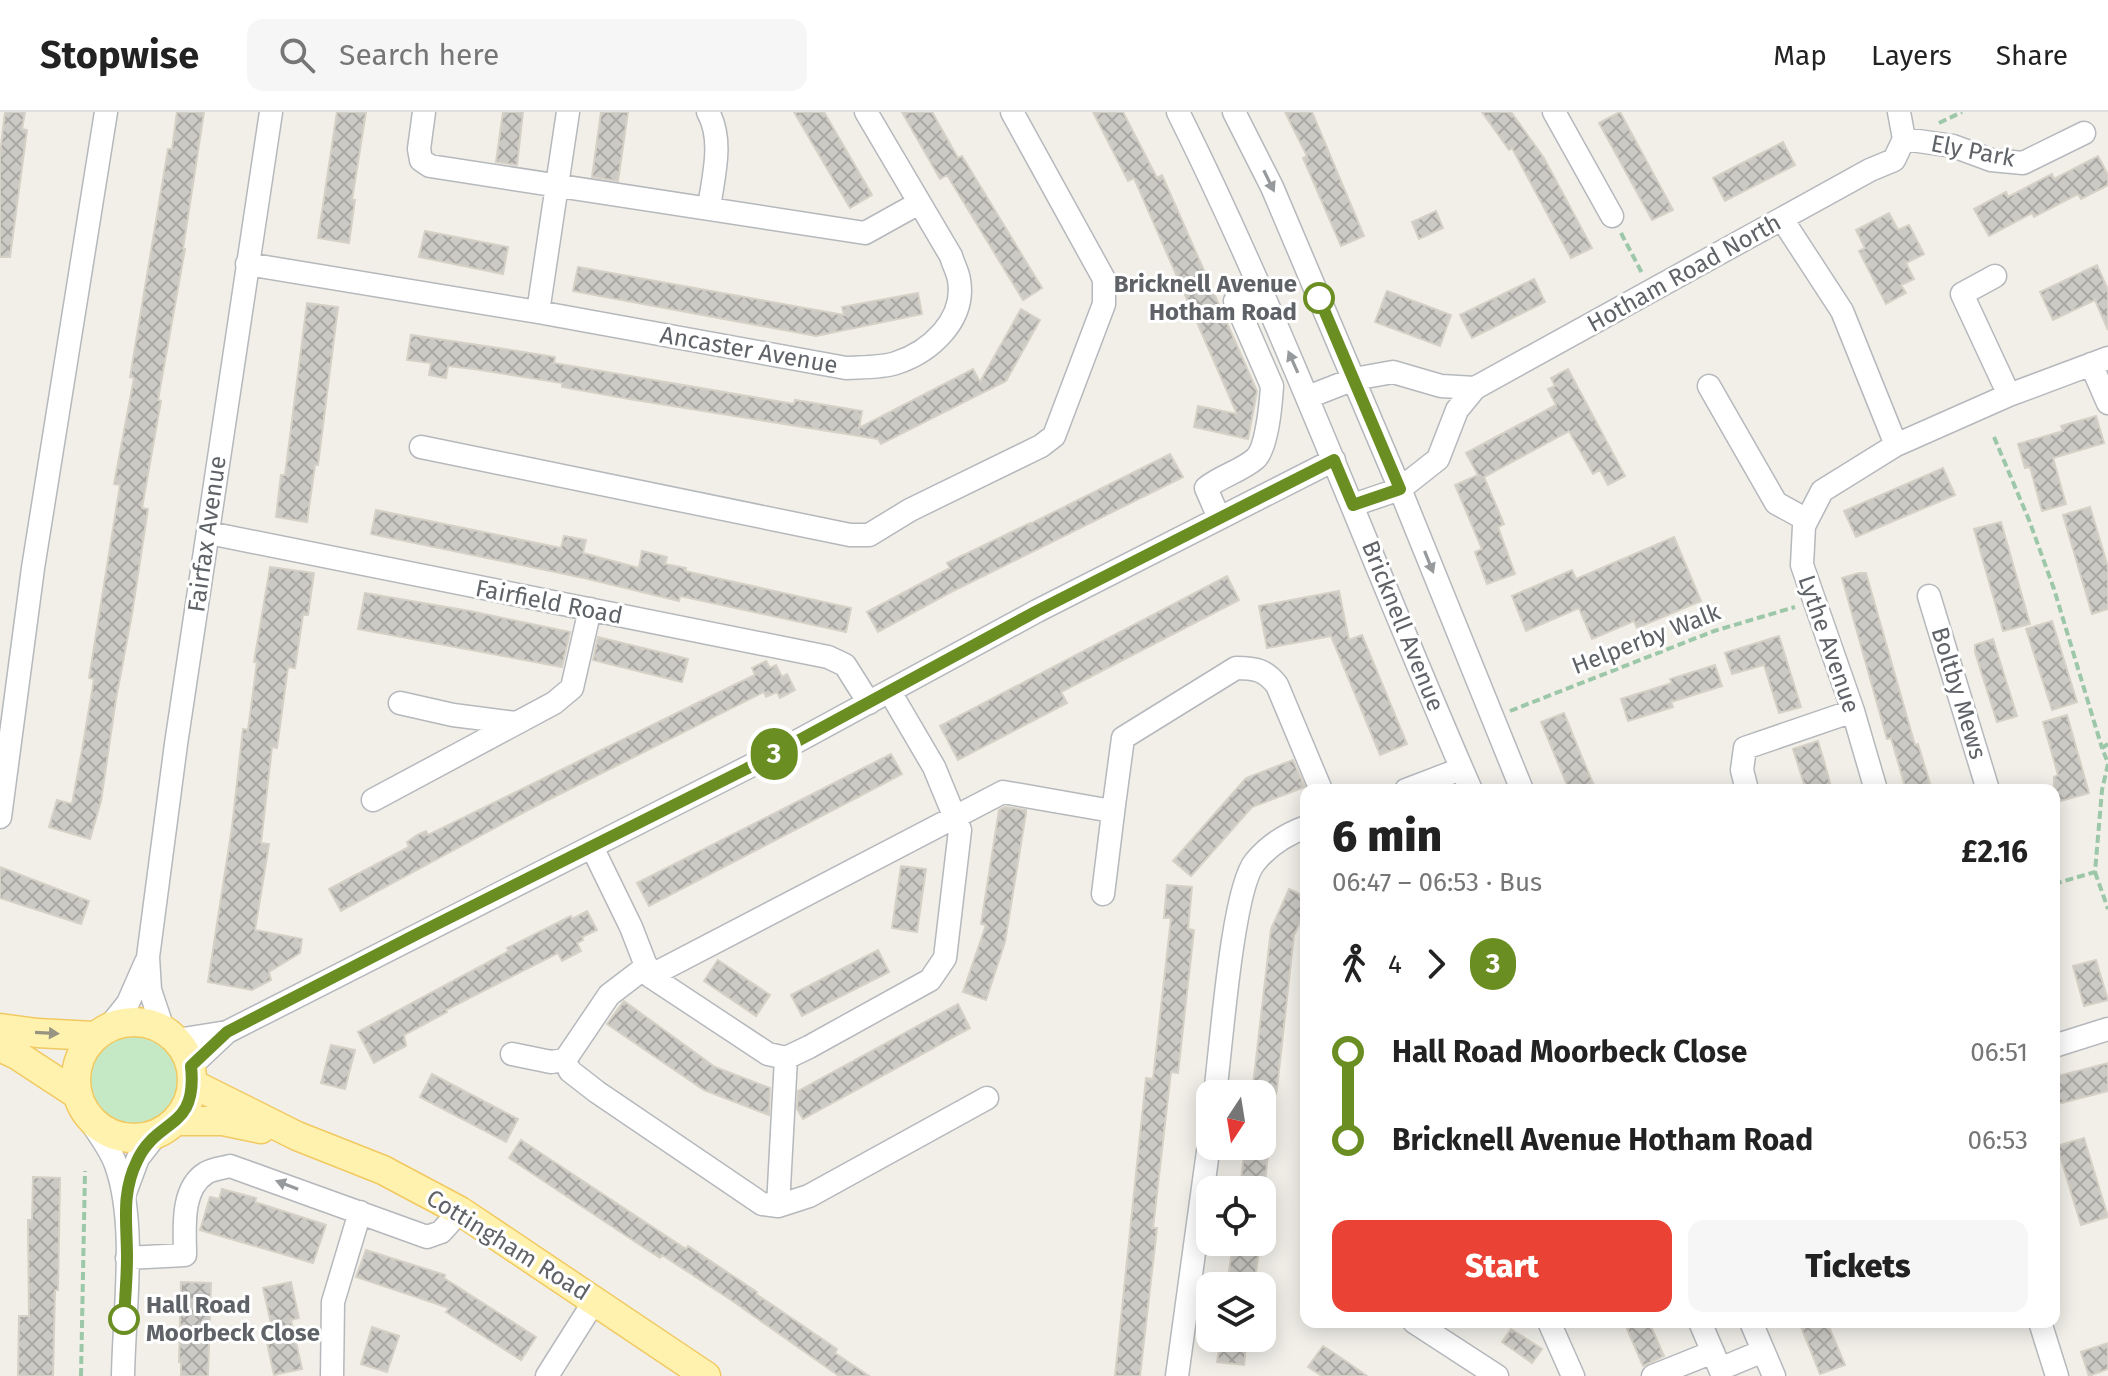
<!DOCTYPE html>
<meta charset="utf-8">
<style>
:root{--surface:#fff;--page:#f6f6f6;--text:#222;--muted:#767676;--line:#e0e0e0;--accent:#ea4335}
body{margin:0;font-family:"Fira Sans",sans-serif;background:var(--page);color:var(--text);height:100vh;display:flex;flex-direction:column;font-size:30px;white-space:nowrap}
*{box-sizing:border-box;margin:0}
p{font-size:26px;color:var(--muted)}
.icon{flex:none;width:44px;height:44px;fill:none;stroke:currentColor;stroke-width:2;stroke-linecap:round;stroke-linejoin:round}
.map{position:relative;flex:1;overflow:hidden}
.panel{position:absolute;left:1300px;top:672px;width:760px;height:544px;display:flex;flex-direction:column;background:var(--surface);border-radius:16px;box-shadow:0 4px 20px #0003}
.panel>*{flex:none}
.badge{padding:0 16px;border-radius:26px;font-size:28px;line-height:52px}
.needle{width:52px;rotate:192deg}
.buttons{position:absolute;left:1196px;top:968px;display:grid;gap:16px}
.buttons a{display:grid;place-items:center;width:80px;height:80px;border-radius:16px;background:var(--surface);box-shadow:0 4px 20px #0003;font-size:40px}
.map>.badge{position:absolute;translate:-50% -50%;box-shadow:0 0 0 4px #fff}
.legs{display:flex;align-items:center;gap:12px;height:88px;padding:0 32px;font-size:26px}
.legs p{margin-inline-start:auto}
.head{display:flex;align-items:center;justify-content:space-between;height:136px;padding:0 32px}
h1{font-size:44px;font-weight:800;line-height:60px}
.button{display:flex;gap:16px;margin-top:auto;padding:16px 32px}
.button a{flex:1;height:92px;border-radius:16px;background:var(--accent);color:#fff;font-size:32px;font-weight:800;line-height:92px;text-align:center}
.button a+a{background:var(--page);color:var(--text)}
ul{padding:0 32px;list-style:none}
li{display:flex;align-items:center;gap:28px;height:88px;font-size:30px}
li i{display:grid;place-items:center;width:12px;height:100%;margin:0 10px;background:currentColor}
li i::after{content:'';width:20px;height:20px;margin:-10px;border:6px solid;border-radius:50%;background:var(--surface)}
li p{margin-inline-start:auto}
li:first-child i{background:linear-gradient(#0000 50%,currentColor 0)}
li:last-child i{background:linear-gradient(currentColor 50%,#0000 0)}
header{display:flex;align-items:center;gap:48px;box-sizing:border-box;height:112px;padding:0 40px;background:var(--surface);border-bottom:2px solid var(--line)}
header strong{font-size:38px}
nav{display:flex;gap:44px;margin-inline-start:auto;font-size:28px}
.search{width:560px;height:72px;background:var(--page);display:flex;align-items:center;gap:20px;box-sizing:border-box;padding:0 28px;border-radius:16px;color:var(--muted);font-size:30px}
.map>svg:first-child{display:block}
.grass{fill:#c5e8c5}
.building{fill:url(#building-cross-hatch);stroke:#d6d1c6;stroke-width:2}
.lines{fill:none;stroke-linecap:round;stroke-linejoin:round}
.minor-casing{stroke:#b5b8bc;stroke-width:25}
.major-casing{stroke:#f2c960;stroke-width:31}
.path{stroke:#9cc7a9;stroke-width:4;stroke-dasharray:8 4;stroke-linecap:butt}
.minor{stroke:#fff;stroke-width:22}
.major{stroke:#fff2af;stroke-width:28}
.oneway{fill:#979a9d}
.oneway2{fill:#979581}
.line-1-casing{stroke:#fff;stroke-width:18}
.line-1{stroke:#6b8e23;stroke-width:12}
.stop-1-dot{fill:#fff;stroke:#6b8e23;stroke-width:4}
.labels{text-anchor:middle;stroke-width:6;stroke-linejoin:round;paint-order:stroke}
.street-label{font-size:24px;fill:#5f6368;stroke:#fff}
.stop-label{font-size:24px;font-weight:bold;fill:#5f6368;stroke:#fff;text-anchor:end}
</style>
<header>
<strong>Stopwise</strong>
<div class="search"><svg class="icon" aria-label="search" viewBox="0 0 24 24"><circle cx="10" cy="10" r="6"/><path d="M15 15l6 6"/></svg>Search here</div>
<nav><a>Map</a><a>Layers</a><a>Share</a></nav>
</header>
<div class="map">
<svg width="2108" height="1264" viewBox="0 0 2108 1264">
<defs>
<pattern id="building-cross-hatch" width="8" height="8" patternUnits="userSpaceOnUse" patternTransform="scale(2)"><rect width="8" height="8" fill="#cccac5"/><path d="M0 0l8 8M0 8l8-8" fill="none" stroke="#a9a8a4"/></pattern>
</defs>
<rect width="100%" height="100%" fill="#f1efe8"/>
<!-- grass -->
<path class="grass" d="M86 969a47 47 0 1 1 94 0a47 47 0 1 1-94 0Z"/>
<!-- building -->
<path class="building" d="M5,0H25L22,17L27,18L10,145H0V42Z
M177,0H204L183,137H185L158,288L161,289L142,396L148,397L132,502L116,587L101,689L90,727L49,715L57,688L72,692L82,638L94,567L89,566L120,373L114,372L134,266L130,265L168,37H172Z
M337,0H366L352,88H355L349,131L318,126Z
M503,0H523L517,53L496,50Z
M601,0H628L618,69L592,65Z
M794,0H824L872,83L850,96Z
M902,0H932L958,46L962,44L1042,176L1023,188L947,63L940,67Z
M1093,0H1123L1157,66L1162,63L1257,279L1248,327L1194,315L1198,294L1237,302L1134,66L1128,69Z
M1285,0H1312L1364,124L1341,134L1303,46L1307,44Z
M1482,0H1511L1544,46L1592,136L1571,146L1512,36L1509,38Z
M1620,0L1673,98L1652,108L1599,11Z
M1783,30L1795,53L1725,89L1713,66Z
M2098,44L2108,63V73L2081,87L2078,82L2034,105L2032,101L1989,124L1974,97L2006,80L2008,85L2052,62L2054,67Z
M1436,99L1443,116L1419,127L1412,110Z
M1889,101L1898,118L1909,113L1924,142L1906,151L1914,167L1901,173L1906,181L1886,192L1859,139L1865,136L1856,118Z
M425,119L508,135L503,162L419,145Z
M2097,153L2108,178V218L2095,188L2053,208L2040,180Z
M578,155L844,203L842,195L918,181L922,202L816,224L573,179Z
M1534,167L1545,190L1472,226L1460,203Z
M1387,179L1451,203L1440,234L1375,210Z
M307,191L338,195L318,353H315L307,410L276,405L281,363H285Z
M1021,197L1040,208L1006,269L881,332L878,327L629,287L562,275V271L474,257L448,254L446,266L429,263L431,251L407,248L411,223L505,237L555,245L554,251L794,292L795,288L862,299L859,316L973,257L980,270Z
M1568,257L1625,364L1608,373L1600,358L1593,362L1569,319L1484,365L1504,412L1498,415L1515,462L1487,472L1475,440L1482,437L1455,373L1478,363L1466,341L1556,293L1548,277L1555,274L1551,266Z
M2096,304L2104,331L2053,346L2066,392L2042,399L2030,355L2025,356L2018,332L2063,319L2061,314Z
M1170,342L1183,365L951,480L878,520L867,500L950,456L947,451L1030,411V412Z
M1943,356L1955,383L1856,425L1844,399Z
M2090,395L2108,455V497L2092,502L2063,403Z
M376,398L561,436L564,424L586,428L583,441L639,456L642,439L655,442L667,445L665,452L686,456L685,459L851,496L846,520L680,484L679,489L584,466L371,422Z
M2001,410L2030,512L2003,519L1974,417Z
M1674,425L1701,489L1637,516L1634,509L1592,527L1579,496L1526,519L1512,484L1572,458L1576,467Z
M270,455L314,461L308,503H303L295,556L288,555L277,636L272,635L261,731L269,732L255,818L302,827L300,841L269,860L271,868L252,878L208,870L232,715L243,617L248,618L257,550H254Z
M1859,461H1866L1915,633L1918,632L1932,678H1906L1891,626L1887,627L1842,466Z
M1227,464L1239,488L1061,580L1067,591L958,648L940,614Z
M1339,479L1349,528L1362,523L1407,632L1380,643L1331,524L1267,536L1259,494Z
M365,481L470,499L570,520L562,555L358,517Z
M2052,509L2077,590L2052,598L2026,517Z
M1779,524L1801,595L1779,601L1764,553L1732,562L1725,541Z
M598,525L688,547L682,570L593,548Z
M1993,527L2017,604L1997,610L1975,540V533Z
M766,549L770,556L776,553L782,565L787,562L795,578L780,586L777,580L766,585L764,580L528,698L341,799L329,777L409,735L407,730L417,723L426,719L428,723L734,573L755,563L752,556Z
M1715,553L1722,574L1671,590L1673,595L1628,609L1621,587L1672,571L1670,567Z
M1564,601L1581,643L1596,678H1569L1551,634L1541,610Z
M2067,603L2089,681L2054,691V665L2058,663L2043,610Z
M1818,629L1824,649L1832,678H1806L1793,637Z
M891,642L902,662L649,794L637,771Z
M1293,648L1305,675L1252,695L1191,764L1173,749L1246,666Z
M1005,695L1026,698V701L1005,830L986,888L963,880L986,813L981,812L999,698Z
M901,754L926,757L917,820L892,816Z
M0,755L89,789L81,812L0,786Z
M1167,773L1192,775L1188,817L1194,818L1178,961L1171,960L1153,1116H1157L1140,1264H1115L1146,966L1153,967L1171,806H1164Z
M1289,777L1306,785V798L1294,823L1277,977L1276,982H1252L1271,817Z
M587,799L597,818L582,825L583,828L577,831L581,839L562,849L558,841L446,898L447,900L404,923L406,934L374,951L358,920L509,839L507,836L571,804L572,807Z
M878,838L889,860L802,904L791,883Z
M718,848L770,883L756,904L704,869Z
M2096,848L2108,888L2084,894L2073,854Z
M624,889L715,955L770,976L769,1003L704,978L607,912Z
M958,892L970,916L803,1007L797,997L798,979Z
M331,933L355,938L345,977L321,971Z
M2108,951V979L2054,993V965Z
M432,962L518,1007L506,1030L420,985Z
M2084,1026L2108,1105L2081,1113L2057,1034Z
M521,1028L686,1137L688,1134L757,1180L756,1182L837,1237L835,1241L869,1264H839L731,1188L662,1143L660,1146L646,1137L509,1046Z
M1245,1034H1269L1264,1078H1240Z
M33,1065L60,1066L58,1178H55L53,1264H18L19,1204H29L28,1108H32Z
M222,1077L256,1086L255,1090L326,1113L313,1151L200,1118L210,1085L219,1087Z
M1233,1130L1260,1132L1254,1174H1227Z
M366,1138L445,1163L444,1166L536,1225L521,1248L446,1200L449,1196L356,1165Z
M181,1170L211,1171L208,1264H181V1250H179Z
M291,1170L299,1206L291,1208L302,1257L274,1263L266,1226L274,1225L263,1176Z
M1624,1210H1649L1664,1244L1643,1254Z
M1799,1210H1827L1845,1253L1820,1262Z
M372,1215L399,1224L387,1260L361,1252Z
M1511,1217L1542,1237L1532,1251L1502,1230Z
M1221,1226H1247L1244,1253L1217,1250Z
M2108,1231V1257L2089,1264L2081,1240Z
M1323,1234L1337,1243L1367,1264H1322L1308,1255Z"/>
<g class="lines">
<!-- minor casing -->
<g class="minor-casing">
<path id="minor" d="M424,0L419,37L421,48L430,54L865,121L919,91
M708,0C724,29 713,65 709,96
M1178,0C1288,221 1372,452 1471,678
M1234,0L1272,75L1400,377L1522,678
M1554,0L1612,104
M1904,27L1953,34L1991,48L2023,51L2084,21
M1782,107L1842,199L1896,333L2009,283L2108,246
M247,152L538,200L846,256C861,255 881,256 896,251C930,240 966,208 959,168C958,160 953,152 951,144L866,0
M1995,164L1962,182L2009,283
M538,200L568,0
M2091,252L2108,291
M1709,274L1776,391L1807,408
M1308,285L1354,267L1393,260L1441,274L1475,276
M421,335L850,423H869L910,398L1041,334L1054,324L1104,192V167L1012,0
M1353,393L1400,377L1438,347L1457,298L1475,276L1870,58L1894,48L1904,27L1899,0
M1219,406L1206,376C1221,364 1241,359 1255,347C1267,337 1271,290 1272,274L1235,189L1260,175
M209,421L828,545L845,553L869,591
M1929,484L1988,678
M400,591L453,603L516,611
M1406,678L1461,657
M1747,678L1742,658L1745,636L1853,599
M1876,678L1853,599L1802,453L1804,414L1822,379L1896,333
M373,688L554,591L572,576L590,497
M0,705L33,456L106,0
M592,735L631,815L650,864L768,942L786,946L809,935L930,868L945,846L960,718L934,655L890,580
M1103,782L1114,693
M650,864L1003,680L1106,698L1114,693L1123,626L1236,556C1256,556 1265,558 1277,573L1321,678
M109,915L128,891L146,850
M163,917L150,878L148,845L176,632L271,0
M177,928L227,920
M2054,934L2108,917
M512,942L551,950L565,948L609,883L647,854
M565,948L570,959L597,980L762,1092L778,1094L809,1084L987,986
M191,954L227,920L772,643L1037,499L1334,348
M1215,982C1221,938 1232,777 1255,750C1268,734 1287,722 1306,715
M91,1010C99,1023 111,1038 116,1053C137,1112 124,1200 123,1264
M125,1081L138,1046L156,1023
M778,1094L786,946
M127,1146L185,1143C185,1118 180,1077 206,1061C212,1057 223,1056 230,1054L427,1125L441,1120L460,1099
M1414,1210L1497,1264
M1549,1210L1573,1264
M1700,1210L1723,1264
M1751,1210L1774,1264
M2040,1210L2057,1264
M1720,1257L1763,1239
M332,1264L333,1190L360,1100
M547,1264L595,1188
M1177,1264L1210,1025
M1653,1264L1713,1240"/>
</g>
<!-- major casing -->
<g class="major-casing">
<path id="major" d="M76 968a58 58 0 1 1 116 0a58 58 0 1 1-116 0Z
M0,916L37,921L94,924
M0,935L17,943L75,981
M193,972L297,1024L383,1058L460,1099L706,1264
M177,1009H223L261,1017"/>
</g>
<!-- path -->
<path class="path" d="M1939,11L1962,0
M1621,121L1643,163
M1994,325L2029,408L2054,477L2102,636
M1510,599L1714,519L1795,495
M2108,632L2102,636L2108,651
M2095,760L2108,797
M2054,772L2095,760L2102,678L2108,652
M81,1264L85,1059"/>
<!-- minor -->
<use href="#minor" class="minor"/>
<!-- major -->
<use href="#major" class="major"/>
</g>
<!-- one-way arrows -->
<defs><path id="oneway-solid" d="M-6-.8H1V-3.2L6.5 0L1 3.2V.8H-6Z" transform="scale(2)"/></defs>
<g class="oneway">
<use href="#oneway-solid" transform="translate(1269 69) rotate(64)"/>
<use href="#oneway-solid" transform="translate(1293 250) rotate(-114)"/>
<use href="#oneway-solid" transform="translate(1429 450) rotate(68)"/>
<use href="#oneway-solid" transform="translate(287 1073) rotate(-159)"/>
</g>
<use class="oneway2" href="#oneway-solid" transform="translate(47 921) rotate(3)"/>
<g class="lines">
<!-- line-1 casing -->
<g class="line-1-casing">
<path id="line-1" d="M124,1207C125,1186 127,1166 127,1145C127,1110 121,1082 137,1049C157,1005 198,1019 191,954L227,920L419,821L746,657L1037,499L1334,348L1353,393L1400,377L1319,186"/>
</g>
<!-- line-1 -->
<use href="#line-1" class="line-1"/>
</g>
<!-- markers -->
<g class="stop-1-dot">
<circle cx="1319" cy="186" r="14"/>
<circle cx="124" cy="1207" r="14"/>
</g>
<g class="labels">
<!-- street labels -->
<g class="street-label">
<text transform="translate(1973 39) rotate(11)" y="8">Ely Park</text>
<text transform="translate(1684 161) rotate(-29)" y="8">Hotham Road North</text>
<text transform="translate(749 238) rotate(10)" y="8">Ancaster Avenue</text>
<text transform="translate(207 422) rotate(-82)" y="8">Fairfax Avenue</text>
<text transform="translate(549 490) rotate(11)" y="8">Fairfield Road</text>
<text transform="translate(1403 514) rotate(68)" y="8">Bricknell Avenue</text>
<text transform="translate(1646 527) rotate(-21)" y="8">Helperby Walk</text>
<text transform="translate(1829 532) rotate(71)" y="8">Lythe Avenue</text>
<text transform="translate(1959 581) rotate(73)" y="8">Boltby Mews</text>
<text transform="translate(508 1133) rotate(32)" y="8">Cottingham Road</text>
</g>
<!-- stop labels -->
<g class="stop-label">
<text x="1297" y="180">Bricknell Avenue<tspan x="1297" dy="28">Hotham Road</tspan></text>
<text x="146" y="1201" text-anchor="start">Hall Road<tspan x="146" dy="28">Moorbeck Close</tspan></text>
</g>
</g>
</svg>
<div class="buttons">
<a><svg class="needle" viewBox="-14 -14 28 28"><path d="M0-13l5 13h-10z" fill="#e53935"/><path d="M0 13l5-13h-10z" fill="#767676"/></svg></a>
<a><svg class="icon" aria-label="locate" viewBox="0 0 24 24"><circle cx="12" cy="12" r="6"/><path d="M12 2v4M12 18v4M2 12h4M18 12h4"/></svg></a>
<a><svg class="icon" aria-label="layers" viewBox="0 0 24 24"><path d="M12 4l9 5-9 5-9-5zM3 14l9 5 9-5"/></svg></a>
</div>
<b class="badge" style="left:774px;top:642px;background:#6b8e23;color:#fff">3</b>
<section class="panel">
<div class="head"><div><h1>6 min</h1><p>06:47 – 06:53 · Bus</p></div><b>£2.16</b></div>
<div class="legs"><svg class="icon" aria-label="walk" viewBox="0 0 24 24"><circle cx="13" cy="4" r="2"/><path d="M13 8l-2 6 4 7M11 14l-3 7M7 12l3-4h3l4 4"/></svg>4<svg class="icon" aria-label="forward" viewBox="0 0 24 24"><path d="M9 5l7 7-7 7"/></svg><b class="badge" style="background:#6b8e23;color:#fff">3</b></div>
<ul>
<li><i style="color:#6b8e23"></i><b>Hall Road Moorbeck Close</b><p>06:51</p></li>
<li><i style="color:#6b8e23"></i><b>Bricknell Avenue Hotham Road</b><p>06:53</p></li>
</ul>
<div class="button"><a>Start</a><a>Tickets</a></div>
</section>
</div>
